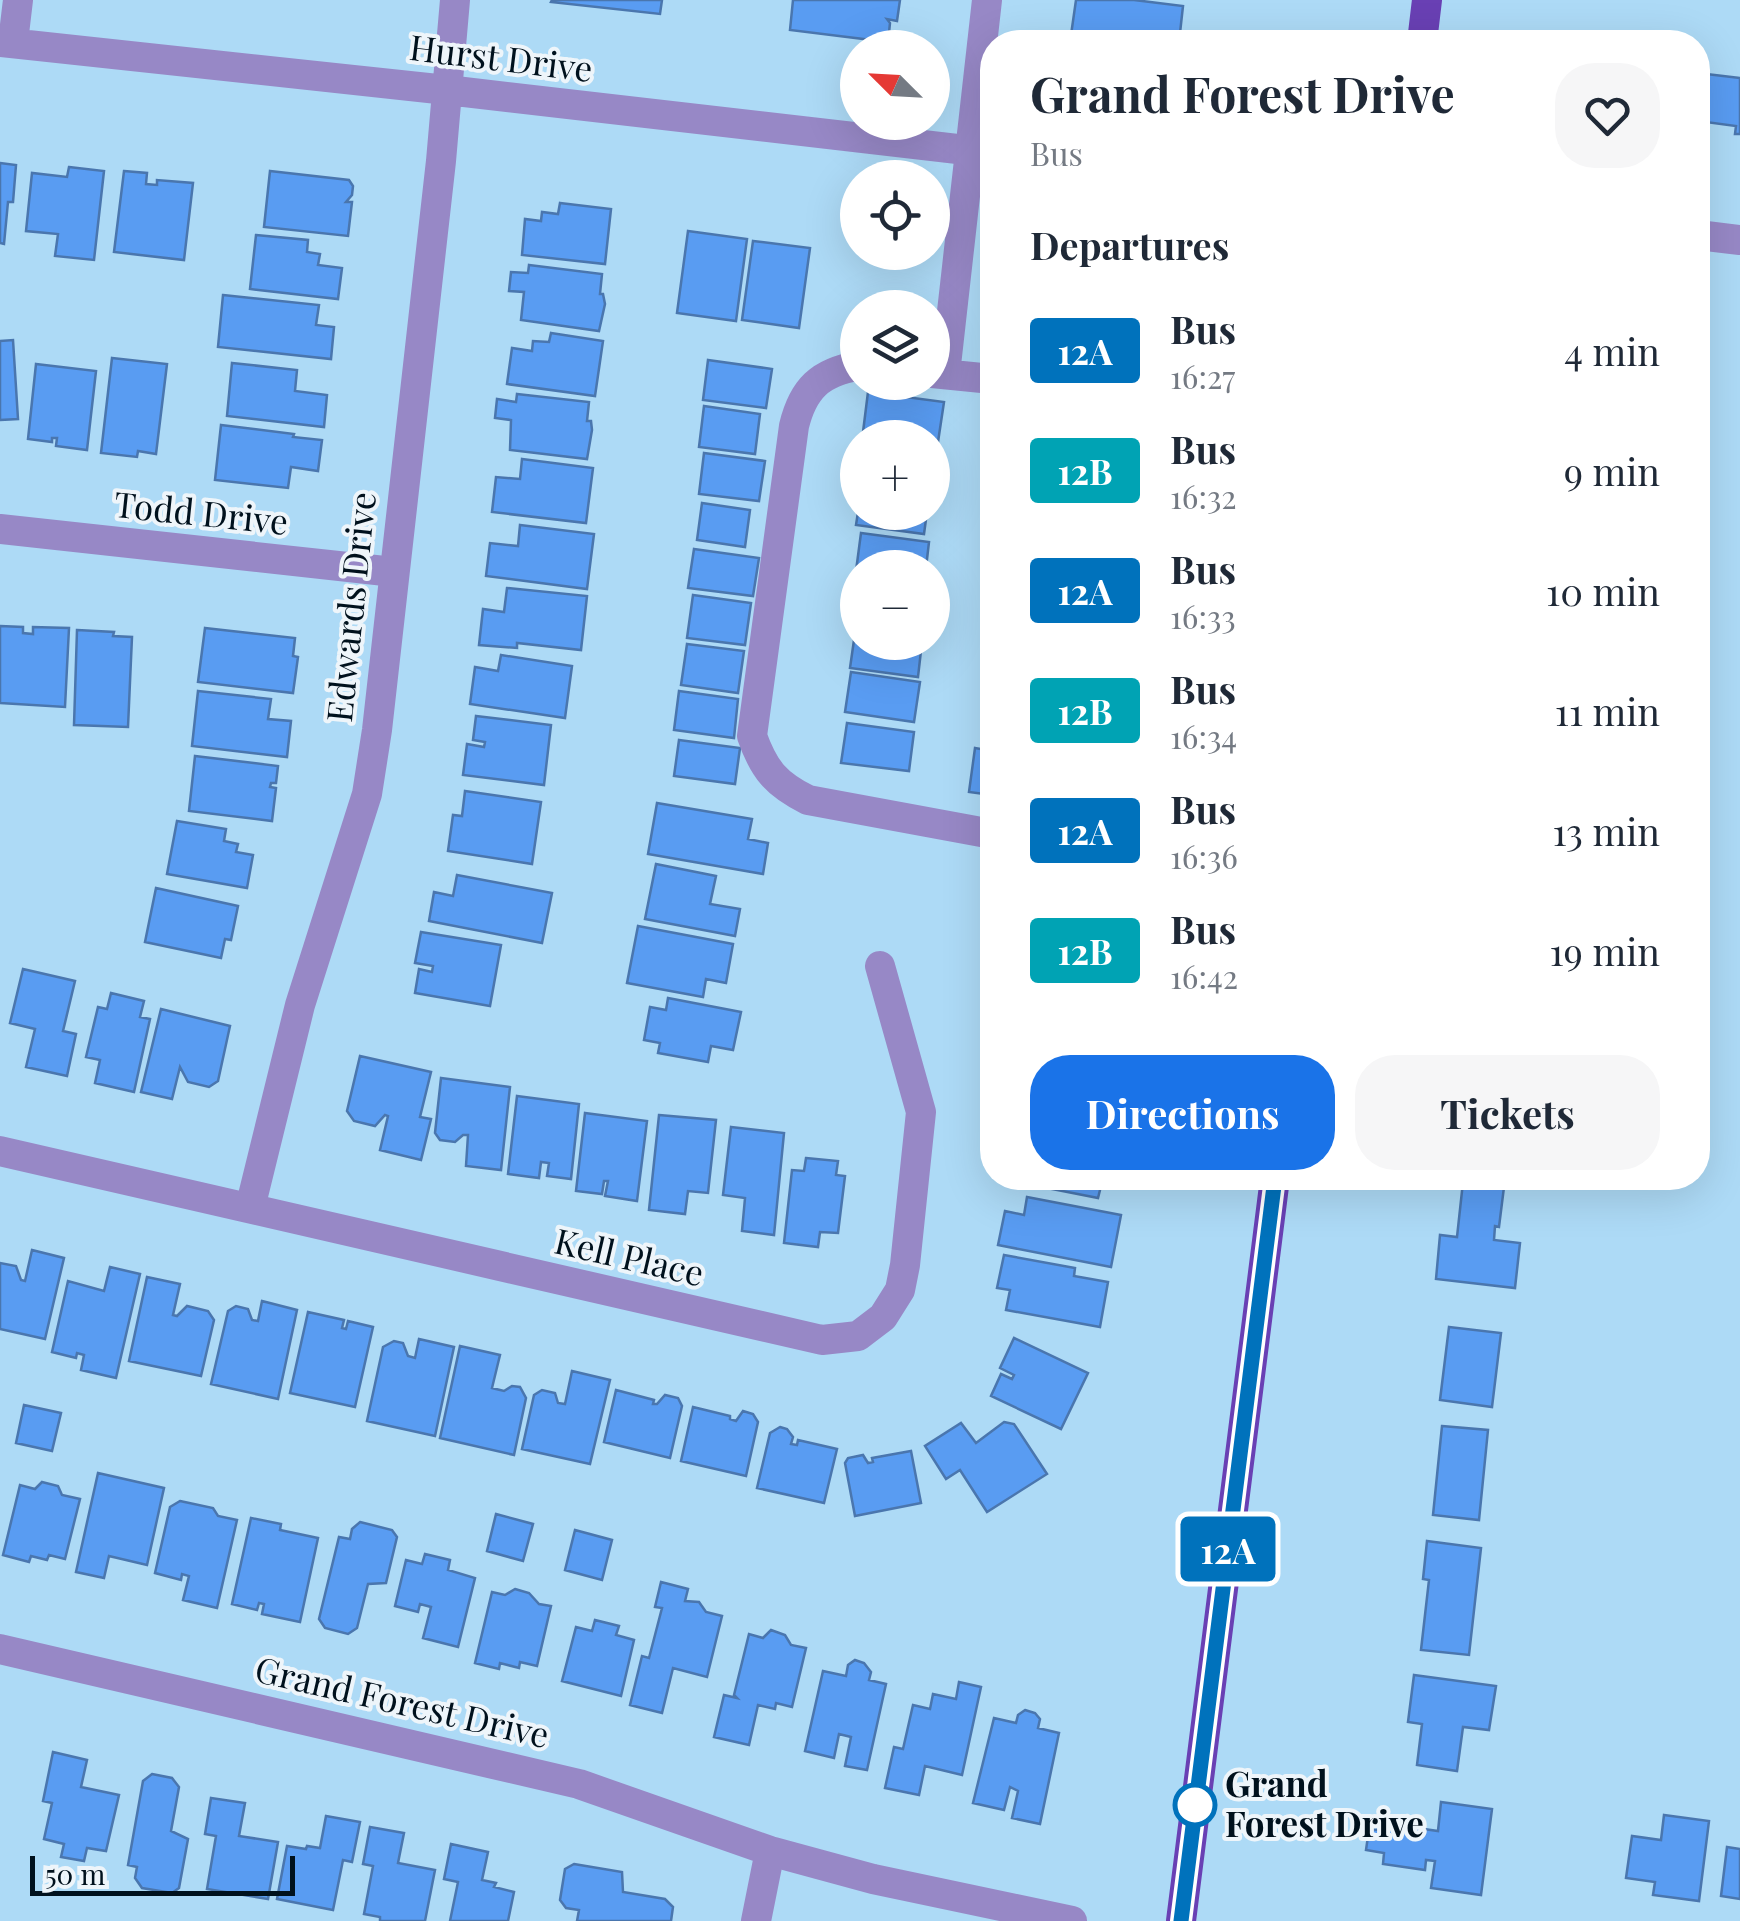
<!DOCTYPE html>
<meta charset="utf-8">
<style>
:root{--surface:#fff;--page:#f6f6f7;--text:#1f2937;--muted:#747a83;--accent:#1a73e8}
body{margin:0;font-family:"Playfair Display",serif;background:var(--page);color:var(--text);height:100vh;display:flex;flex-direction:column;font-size:38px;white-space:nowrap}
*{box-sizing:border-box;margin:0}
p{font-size:32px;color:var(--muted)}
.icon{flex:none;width:55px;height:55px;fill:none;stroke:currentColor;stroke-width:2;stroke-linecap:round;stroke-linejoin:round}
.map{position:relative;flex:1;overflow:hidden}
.drawer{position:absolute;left:980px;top:30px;width:730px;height:1160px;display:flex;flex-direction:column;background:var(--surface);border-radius:40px;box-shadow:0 10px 40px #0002}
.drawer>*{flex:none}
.badge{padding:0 20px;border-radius:8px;font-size:35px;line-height:65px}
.needle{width:65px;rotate:294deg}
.buttons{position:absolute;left:840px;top:30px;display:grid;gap:20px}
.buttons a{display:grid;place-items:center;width:110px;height:110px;border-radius:50%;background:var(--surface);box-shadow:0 10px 40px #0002;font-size:50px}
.scale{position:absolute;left:30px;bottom:25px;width:265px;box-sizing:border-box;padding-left:10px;border:5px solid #00111d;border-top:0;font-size:28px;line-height:35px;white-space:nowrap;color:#00111d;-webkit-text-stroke:8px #eef5fa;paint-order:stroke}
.map>.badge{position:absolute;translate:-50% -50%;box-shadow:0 0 0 5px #fff}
h2{padding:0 50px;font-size:38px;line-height:90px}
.round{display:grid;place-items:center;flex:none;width:105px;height:105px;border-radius:40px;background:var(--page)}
.head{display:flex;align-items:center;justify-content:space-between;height:170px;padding:0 50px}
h1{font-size:48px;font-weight:700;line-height:75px}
.primary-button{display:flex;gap:20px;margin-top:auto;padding:20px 50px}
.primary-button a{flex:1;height:115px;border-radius:40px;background:var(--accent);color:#fff;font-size:40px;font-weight:700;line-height:115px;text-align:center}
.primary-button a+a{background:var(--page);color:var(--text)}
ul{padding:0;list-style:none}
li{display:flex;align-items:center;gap:30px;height:120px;padding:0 50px}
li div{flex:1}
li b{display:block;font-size:38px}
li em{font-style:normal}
li .badge{min-width:110px;font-weight:700;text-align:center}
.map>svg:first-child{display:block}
.building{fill:#599cf2;stroke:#4a76ae;stroke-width:2.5}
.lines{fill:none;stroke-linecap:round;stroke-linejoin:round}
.minor{stroke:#9788c6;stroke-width:30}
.major{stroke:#6940b4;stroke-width:30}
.line-casing{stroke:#fff;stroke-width:22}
.line{stroke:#0072bc;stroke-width:15}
.stop-dot{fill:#fff;stroke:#0072bc;stroke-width:5}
.labels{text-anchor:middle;stroke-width:8;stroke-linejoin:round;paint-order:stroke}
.street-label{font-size:35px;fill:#00111d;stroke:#eef5fa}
.stop-label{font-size:35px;font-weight:bold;fill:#00111d;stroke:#eef5fa;text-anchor:start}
</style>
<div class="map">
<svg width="1740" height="1921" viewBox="0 0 1740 1921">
<rect width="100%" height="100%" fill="#addaf6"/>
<!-- building -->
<path class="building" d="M552,0H662L660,14L551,2Z
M793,0H900L897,21L887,19L890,23L888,42L790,30Z
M1076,0H1134L1183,6L1179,42H1070Z
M1698,73L1740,78V134H1735L1736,126L1698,121Z
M0,163L16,165L13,202H8L4,244L0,243Z
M69,167L104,171L94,260L55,256L58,234L26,231L32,173L67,177Z
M124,171L147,173L146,184L157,185V180L193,183L184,260L114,252Z
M270,171L349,180L353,186L352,195L346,202H352L348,236L264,227Z
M560,203L611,209L605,264L522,255L525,219L541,221L542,212L558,214Z
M688,231L747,239L736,321L677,313Z
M256,235L308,240L307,252L320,254L318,265L342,268L338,299L250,289Z
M753,241L810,248L799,328L742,320Z
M529,265L602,274L600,294H603L605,304L599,331L521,320L524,292L509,291L511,272L528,273Z
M223,295L319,305L316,325L334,327L331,359L218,347Z
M551,333L603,341L595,396L507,384L512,348L532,351L533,341L549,342Z
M13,340L18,419L0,420V341Z
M112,358L167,364L156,454L138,451L137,457L101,453Z
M708,360L772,369L766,408L703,400Z
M232,363L297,370L295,391L327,395L324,427L227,416Z
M36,364L96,371L87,450L56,446L57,438H52V442L28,439Z
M868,392L944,402L938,442L932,441V438H905L863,432Z
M517,394L589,402L587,421H591L592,430L587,459L510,450L511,420L495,418L497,399L516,402Z
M704,406L760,414L755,454L699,447Z
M221,425L294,434L293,437L322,440L318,471L291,467L288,488L215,480Z
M704,453L765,461L759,501L699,494Z
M522,459L593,468L586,523L492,512L496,477L520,479Z
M702,503L750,510L745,547L697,540Z
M858,512H927L924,534L856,525Z
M520,525L594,534L587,589L486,576L490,543L518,546Z
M861,533L929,542L926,568H858L856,571Z
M694,549L759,558L753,596L688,588Z
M507,588L587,596L581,650L517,643V648L479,645L483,609L504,612Z
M693,595L751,603L745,645L687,638Z
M0,626L23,627V633L33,634V627L69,628L65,707L0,703Z
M856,626L858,642H922L918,677L850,668Z
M205,628L295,638L293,656L298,657L293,693L198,682Z
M77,630L114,632L113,636L132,637L128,727L74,725Z
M687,644L744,651L738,693L681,685Z
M501,655L572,666L565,718L470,704L475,667L498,671Z
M851,672L920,682L914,722L845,712Z
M198,691L271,699L268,719L291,721L287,757L192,746Z
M679,691L738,699L734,738L674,730Z
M991,699H992V740L986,739Z
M476,716L551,725L544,785L463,775L467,744L484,747L485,742L473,740Z
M847,723L914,732L909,771L841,763Z
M679,740L740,748L735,784L674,776Z
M975,748L992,751V795L969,792Z
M195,756L278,766L276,783H271L270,787L276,788L272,821L189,811Z
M465,791L541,802L532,864L448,851L453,815L462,816Z
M657,803L752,819L748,839L768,843L763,874L648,854Z
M177,821L226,829L224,841L238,844L236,852L253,855L247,888L167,874Z
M656,864L716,876L710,904L740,909L735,936L645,919Z
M457,875L552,893L542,943L429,921L434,892L453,896Z
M156,888L238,906L231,940L225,939L221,958L145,942Z
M638,926L733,944L726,983L706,979L703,997L627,983Z
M421,932L501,945L490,1006L415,993L419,969L432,972L433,966L415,963Z
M23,969L75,981L63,1031L76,1034L67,1076L26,1067L35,1029L10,1023Z
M111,993L144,1001L140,1017L150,1019L134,1092L95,1083L100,1060L86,1057L98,1007L107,1009Z
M668,998L741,1012L733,1050L711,1046L708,1062L658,1053L660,1043L644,1040L650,1007L666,1010Z
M161,1009L230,1026L218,1081L209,1087L188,1082L180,1067L172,1099L141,1092Z
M360,1056L431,1072L420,1117L431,1119L421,1160L380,1150L388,1116L385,1115L375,1126L354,1121L347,1111Z
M441,1078L510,1087L501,1170L466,1166L468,1135H463L455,1142L440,1140L435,1133Z
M517,1096L579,1104L571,1179L547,1176L549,1163L541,1162L539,1178L508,1174Z
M585,1113L647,1121L637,1201L605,1196L608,1181H604L602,1194L576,1191Z
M659,1115L716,1120L708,1193L688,1191L685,1214L649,1210Z
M731,1127L784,1133L774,1235L742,1231L745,1198L723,1195Z
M806,1158L838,1161L836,1175L845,1176L838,1233L820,1232L818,1247L784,1243L792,1170L804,1171Z
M1039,1178H1103L1098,1198L1037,1186Z
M1463,1182L1504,1187L1499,1227L1495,1226L1494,1240L1520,1243L1515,1288L1436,1279L1440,1235L1457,1237Z
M1027,1197L1121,1215L1111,1267L998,1245L1005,1211L1024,1215Z
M32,1250L64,1258L45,1339L0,1329V1263L16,1266L21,1280L25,1281Z
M1004,1255L1075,1268L1074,1276L1108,1282L1100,1327L1006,1310L1010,1290L997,1288Z
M110,1267L140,1274L116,1378L81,1370L84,1355L77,1353L76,1358L52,1352L68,1281L104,1291Z
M147,1277L180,1284L173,1315L177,1316L187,1306L208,1311L214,1320L201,1376L129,1361Z
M262,1301L297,1310L278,1399L211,1384L228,1311L236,1306L248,1309L252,1320L258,1321Z
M308,1312L344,1320L342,1328L346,1329L348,1321L373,1327L355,1407L290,1393Z
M1449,1327L1501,1333L1492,1407L1440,1400Z
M1014,1338L1088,1373L1061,1429L991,1396L1001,1374L1012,1379L1014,1375L1000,1368Z
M419,1339L454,1347L435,1436L367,1421L383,1347L394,1341L403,1343L408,1356L415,1358Z
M460,1346L500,1355L492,1388L504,1391L512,1386L520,1387L526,1398L514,1455L440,1438Z
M572,1371L610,1380L590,1464L522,1449L534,1395L542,1390L555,1393L558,1403L565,1404Z
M616,1390L654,1400L653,1404H657L665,1395L678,1398L682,1406L670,1458L604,1442Z
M24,1405L61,1413L52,1451L16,1443Z
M693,1407L730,1416V1419L736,1421L743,1411L753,1414L758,1422L746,1476L681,1461Z
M1004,1422L1014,1424L1047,1474L987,1512L960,1470L946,1479L925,1446L961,1423L976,1443Z
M1442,1426L1488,1430L1479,1520L1433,1515Z
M780,1427L787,1429L793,1437L791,1444L797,1445L798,1440L837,1449L824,1503L757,1488L770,1433Z
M911,1451L921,1503L855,1516L845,1463L848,1458L863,1455L868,1463L873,1462L872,1458Z
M98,1473L164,1488L147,1565L109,1556L104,1578L76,1572Z
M42,1482L58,1486L62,1495L80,1499L65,1559L49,1555L47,1560L31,1556L29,1562L3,1555L20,1485L35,1489Z
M180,1501L213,1508L218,1516L237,1520L217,1608L183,1600L189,1576L182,1574L181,1580L155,1573L170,1507Z
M496,1514L533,1524L523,1561L487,1551Z
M251,1518L281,1524L280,1530L318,1538L300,1622L262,1614L264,1604L259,1603L257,1610L232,1604Z
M360,1522L392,1530L397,1537L386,1583L368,1584L357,1628L348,1634L325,1628L319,1619L339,1537L350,1539L352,1529Z
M575,1530L612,1540L602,1580L565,1570Z
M1427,1541L1481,1548L1469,1655L1421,1650L1429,1580L1423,1579Z
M425,1554L450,1560L448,1570L475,1578L458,1647L423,1638L431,1607L420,1604L418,1612L395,1606L406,1560L422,1564Z
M661,1582L688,1589L685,1601L699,1602L706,1612L722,1616L707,1677L673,1668L662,1713L630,1705L642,1656L649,1658L662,1608L655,1607Z
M515,1589L529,1593L539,1604L551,1606L537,1666L520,1662L519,1668L500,1663L499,1669L475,1663L492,1592L505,1595Z
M595,1620L619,1626L616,1635L634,1640L621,1696L562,1681L576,1627L592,1631Z
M771,1630L785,1635L791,1645L806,1648L792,1707L776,1703L775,1709L758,1705L749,1745L714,1737L724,1695L737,1698L734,1695L749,1634L763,1638Z
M855,1660L864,1663L871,1672L869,1680L886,1684L867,1770L845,1766L851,1737L839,1734L834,1758L805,1751L823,1671L846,1676L848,1665Z
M1414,1675L1496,1686L1489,1730L1463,1727L1457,1771L1417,1765L1422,1724L1408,1722Z
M959,1682L981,1687L962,1775L925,1766L919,1795L885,1788L894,1747L903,1749L913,1705L930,1709L933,1694L956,1699Z
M1025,1710L1035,1713L1040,1719L1038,1728L1059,1733L1040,1824L1012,1818L1018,1791L1010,1787L1004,1810L973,1803L994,1718L1016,1723L1018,1715Z
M53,1752L87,1760L81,1787L119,1795L106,1851L87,1848L84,1861L61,1857L64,1844L44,1839L52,1803L43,1801Z
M152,1774L172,1778L179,1787L171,1831L188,1839L179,1888L172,1893L142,1888L135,1878L137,1867L128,1865L143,1781Z
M211,1798L245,1803L239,1836L278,1842L268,1899L207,1889L216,1836L205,1834Z
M1441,1802L1492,1809L1481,1895L1431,1888L1435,1861L1426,1860L1425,1870L1383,1864L1384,1853L1366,1850L1369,1829L1388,1831L1389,1824L1438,1831Z
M1664,1815L1709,1821L1699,1901L1653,1895L1655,1882L1626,1878L1632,1836L1661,1840Z
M326,1816L360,1822L352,1862L343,1860L333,1910L277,1899L287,1846L306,1849L307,1846L320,1848Z
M370,1827L404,1833L398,1863L435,1870L425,1921H380V1917L364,1914L373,1866L363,1864Z
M451,1844L488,1852L482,1880L496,1883L494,1887L514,1892L508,1921H450L458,1882L444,1879Z
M1727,1847L1740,1849V1899L1721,1896Z
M574,1864L622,1872L623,1892L665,1899L673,1907L671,1921H577L579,1910L566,1908L560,1900L565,1869Z"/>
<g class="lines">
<!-- minor -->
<path class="minor" d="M0,42L447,90L992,153
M13,42L18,0
M1698,235L1740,240
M858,366C820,372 803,389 794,426L752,736C764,770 776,784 808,800L992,834
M932,373L992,379
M945,374L987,0
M0,529L394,572
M0,1151L822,1340L858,1336L883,1317L900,1290L905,1265L921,1112L880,966
M250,1208L300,1005L367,794L377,730L441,161L455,0
M0,1649L579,1784L770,1851L873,1879L1072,1921
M756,1921L770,1851"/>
<!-- major -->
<path class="major" d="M1422,42L1427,0
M1181,1921L1275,1178"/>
</g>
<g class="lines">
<!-- line casing -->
<g class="line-casing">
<path id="line" d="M1181,1921L1275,1178"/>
</g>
<!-- line -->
<use href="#line" class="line"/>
</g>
<!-- markers -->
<circle class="stop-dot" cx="1195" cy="1805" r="20"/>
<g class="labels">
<!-- street labels -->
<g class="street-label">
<text transform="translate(501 59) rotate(7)" y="12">Hurst Drive</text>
<text transform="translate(201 514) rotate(6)" y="12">Todd Drive</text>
<text transform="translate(352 607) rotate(-84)" y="12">Edwards Drive</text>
<text transform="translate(629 1258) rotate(13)" y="12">Kell Place</text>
<text transform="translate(402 1703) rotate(13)" y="12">Grand Forest Drive</text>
</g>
<!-- stop labels -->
<g class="stop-label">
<text x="1225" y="1797">Grand<tspan x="1225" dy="40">Forest Drive</tspan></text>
</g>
</g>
</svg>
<div class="buttons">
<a><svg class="needle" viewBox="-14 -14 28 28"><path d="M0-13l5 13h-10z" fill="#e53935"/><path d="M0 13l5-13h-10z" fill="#747a83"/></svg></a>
<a><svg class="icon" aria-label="locate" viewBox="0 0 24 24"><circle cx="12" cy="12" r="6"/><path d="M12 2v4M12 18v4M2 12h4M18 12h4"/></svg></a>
<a><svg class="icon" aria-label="layers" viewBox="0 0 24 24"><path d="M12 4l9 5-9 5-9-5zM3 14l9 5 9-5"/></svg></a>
<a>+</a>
<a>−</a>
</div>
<div class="scale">50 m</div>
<b class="badge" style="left:1228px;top:1549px;background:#0072bc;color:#fff">12A</b>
<section class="drawer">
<div class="head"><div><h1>Grand Forest Drive</h1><p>Bus</p></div><a class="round"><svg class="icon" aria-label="heart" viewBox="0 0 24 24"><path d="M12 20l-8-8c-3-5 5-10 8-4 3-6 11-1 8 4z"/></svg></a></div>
<h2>Departures</h2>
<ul>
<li><span class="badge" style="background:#0072bc;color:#fff">12A</span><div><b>Bus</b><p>16:27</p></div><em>4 min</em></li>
<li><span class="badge" style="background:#00a3b4;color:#fff">12B</span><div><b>Bus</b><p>16:32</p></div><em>9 min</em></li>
<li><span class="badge" style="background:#0072bc;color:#fff">12A</span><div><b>Bus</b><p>16:33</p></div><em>10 min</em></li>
<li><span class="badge" style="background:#00a3b4;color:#fff">12B</span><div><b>Bus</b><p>16:34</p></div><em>11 min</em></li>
<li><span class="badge" style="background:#0072bc;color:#fff">12A</span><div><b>Bus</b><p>16:36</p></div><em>13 min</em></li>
<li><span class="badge" style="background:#00a3b4;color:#fff">12B</span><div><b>Bus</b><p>16:42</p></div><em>19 min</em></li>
</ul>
<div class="primary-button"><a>Directions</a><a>Tickets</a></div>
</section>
</div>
